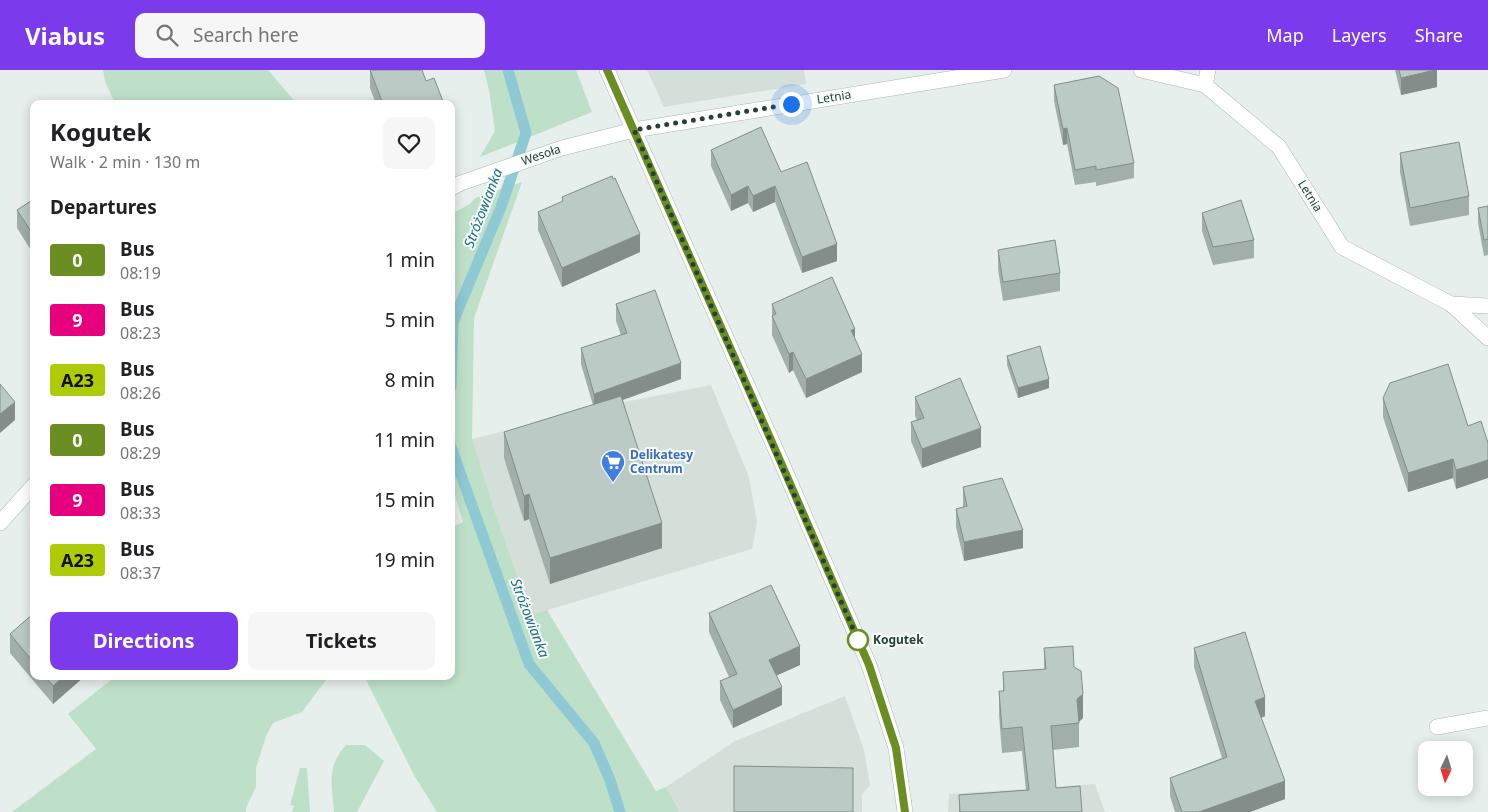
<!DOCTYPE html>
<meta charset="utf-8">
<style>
:root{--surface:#fff;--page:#f6f6f6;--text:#202124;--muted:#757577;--accent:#7c3aed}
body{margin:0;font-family:"Noto Sans",sans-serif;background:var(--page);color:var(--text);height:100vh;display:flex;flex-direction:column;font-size:19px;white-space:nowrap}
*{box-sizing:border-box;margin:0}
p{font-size:16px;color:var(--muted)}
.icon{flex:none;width:28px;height:28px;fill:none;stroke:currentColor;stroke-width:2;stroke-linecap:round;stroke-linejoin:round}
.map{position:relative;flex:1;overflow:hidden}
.details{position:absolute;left:30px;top:30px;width:425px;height:580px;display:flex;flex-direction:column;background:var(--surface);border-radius:10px;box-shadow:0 2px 12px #0003}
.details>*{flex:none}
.badge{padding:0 10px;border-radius:4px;font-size:18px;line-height:32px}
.needle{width:32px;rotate:184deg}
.controls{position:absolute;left:1418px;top:671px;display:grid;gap:10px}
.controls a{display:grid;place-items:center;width:55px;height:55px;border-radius:10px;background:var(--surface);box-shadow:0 2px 12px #0003;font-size:25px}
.you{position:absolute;width:25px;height:25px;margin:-12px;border:4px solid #fff;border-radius:50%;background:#1a73e8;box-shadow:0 0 0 8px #1a73e833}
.map>.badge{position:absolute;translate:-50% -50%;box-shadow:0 0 0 2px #fff}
h2{padding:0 20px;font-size:19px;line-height:45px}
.round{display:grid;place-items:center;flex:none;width:52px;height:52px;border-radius:10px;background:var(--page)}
.summary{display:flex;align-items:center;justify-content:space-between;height:85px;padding:0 20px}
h1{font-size:24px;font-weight:700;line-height:38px}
.button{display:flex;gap:10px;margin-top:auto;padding:10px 20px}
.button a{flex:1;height:58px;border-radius:10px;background:var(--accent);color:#fff;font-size:20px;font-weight:700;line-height:58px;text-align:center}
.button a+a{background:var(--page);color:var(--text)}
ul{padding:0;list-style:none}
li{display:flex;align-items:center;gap:15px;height:60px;padding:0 20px}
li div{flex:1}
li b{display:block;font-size:19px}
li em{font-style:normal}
li .badge{min-width:55px;font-weight:700;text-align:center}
header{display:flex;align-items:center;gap:30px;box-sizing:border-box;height:70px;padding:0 25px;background:var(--accent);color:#fff}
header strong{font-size:24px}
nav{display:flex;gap:28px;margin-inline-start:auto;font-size:18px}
.search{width:350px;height:45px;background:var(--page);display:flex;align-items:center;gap:12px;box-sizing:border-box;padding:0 18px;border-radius:10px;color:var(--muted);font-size:19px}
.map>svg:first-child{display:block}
.built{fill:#d4dfda}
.green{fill:#bfe0c8}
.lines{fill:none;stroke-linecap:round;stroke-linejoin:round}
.stream{stroke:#8ec9d4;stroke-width:11}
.minor-casing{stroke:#a8b8b2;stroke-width:16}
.secondary-casing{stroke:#a4bbb3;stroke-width:16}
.minor{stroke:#fff;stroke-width:15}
.secondary{stroke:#fff;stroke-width:15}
.wall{fill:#a1aea9}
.shaded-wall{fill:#838d89}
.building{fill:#bbcac4;stroke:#838d89}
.line-casing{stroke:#fff;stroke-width:11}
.line{stroke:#6b8e23;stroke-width:8}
.walk{stroke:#24423a;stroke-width:5;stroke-dasharray:0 9}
.stop-dot{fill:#fff;stroke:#6b8e23;stroke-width:2.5}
.labels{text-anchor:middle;stroke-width:4;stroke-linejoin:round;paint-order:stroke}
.street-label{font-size:12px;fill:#24423a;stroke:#f7fbf9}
.shop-label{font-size:12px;font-weight:bold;fill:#366cbe;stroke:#f7fbf9;text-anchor:start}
.stop-label{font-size:12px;font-weight:bold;fill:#24423a;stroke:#f7fbf9;text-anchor:start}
.water-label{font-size:14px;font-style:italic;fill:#1c6f80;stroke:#f7fbf9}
</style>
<header>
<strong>Viabus</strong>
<div class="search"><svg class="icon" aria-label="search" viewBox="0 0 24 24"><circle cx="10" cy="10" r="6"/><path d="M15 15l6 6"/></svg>Search here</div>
<nav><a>Map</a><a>Layers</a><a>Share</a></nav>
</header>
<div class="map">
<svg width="1488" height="742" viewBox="0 0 1488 742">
<rect width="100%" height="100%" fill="#e6efeb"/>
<!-- built -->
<path class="built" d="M647,0H804L806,14L664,37Z
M711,315L749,407L757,452L752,479L531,545L493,436L472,369L615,334Z
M845,626L864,680L870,715L862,724V742H678L680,740L666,717L735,671Z
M1095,714L1105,742H948L949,724Z"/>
<!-- green -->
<path class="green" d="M103,0H268L297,34H115L105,11Z
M484,0H576L592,42L480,87L495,61L489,20Z
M522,112L474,248L472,368L493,436L531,545L547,540L656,721L666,717L680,741L678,742H437L415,707L364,606H451V458L463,452L451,412V144L470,134L475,128Z
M116,606H329L302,642L273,653L266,666L256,698V717L246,738V742H12L96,679L68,644Z
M346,675H365L384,691L357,742H334C332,715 326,697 346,675Z
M300,698H307L310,742H292L294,736L290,735Z"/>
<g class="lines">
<!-- stream -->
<path class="stream" d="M451,317L453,252L501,137L526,63L508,0
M451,377L529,594L594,673L610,710L620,742"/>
<!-- minor casing -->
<g class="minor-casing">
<path id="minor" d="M1141,0L1205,15L1279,77L1342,177L1451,234L1488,236
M1205,15L1208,0
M451,118L461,113L562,78L634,60L1004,0
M1451,234L1488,268
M0,453L34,415
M1437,657L1488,648"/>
</g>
<!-- secondary casing -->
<g class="secondary-casing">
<path id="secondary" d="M607,0L783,396L869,595L896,678L905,742"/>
</g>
<!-- minor -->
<use href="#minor" class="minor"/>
<!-- secondary -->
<use href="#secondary" class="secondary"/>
</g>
<!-- wall -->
<path class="wall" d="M370,0L426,11L444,34H376L370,18Z
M1395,0H1437V17L1401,25Z
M1054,15L1134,93V108L1096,116V112L1075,115L1067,74L1063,75L1054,31Z
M711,80L781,102L837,191L802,203L775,132L753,142L748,133L731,141L711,96Z
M1400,83L1469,126V145L1410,156L1400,102Z
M562,127L640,182L562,217L538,160V142L562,132Z
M34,129V185L17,158V140Z
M1488,136V185L1484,186L1478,153V138Z
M1202,143L1254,170V188L1213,195L1202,161Z
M998,180L1060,203V221L1003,231L998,199Z
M616,234L681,309L623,330L662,478L550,514L529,449L524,451L504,388V362L593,335L581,294V278L621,265L616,251Z
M772,234L855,269L862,302L806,328L793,300L789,303L772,265Z
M1007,286L1049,318L1018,328L1007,295Z
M915,327L981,377L922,398L911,371V352L917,350L915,346Z
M1383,328L1468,356L1456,419L1453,408L1408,422L1383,347Z
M963,417L1023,478L964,491L956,457V439L963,437Z
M34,543V606H85L53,634L10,583V564Z
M709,543L800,595L777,605L782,635L733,658L720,630V611L729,607L709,562Z
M1044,578L1074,597L1083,648L1079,652V677L1053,680L1056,718L1082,742H959V725L1026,720L1022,681L1002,683L999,645V621H1003V602L1044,599Z
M1194,578L1265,646L1261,648L1285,729L1250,742H1175L1170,726V708L1222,688L1194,597Z"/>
<!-- shaded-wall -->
<path class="shaded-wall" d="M1435,0H1437V17L1401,25V8Z
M1067,58V74L1063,75V59Z
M748,116V133L731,141V125Z
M775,116V132L753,142V126Z
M640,164V182L562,217V198Z
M837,174V191L802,203V187Z
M855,259V277L851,260Z
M793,282V300L789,303V284Z
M862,284V302L806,328V309Z
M681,293V309L594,340V324Z
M1049,309V318L1018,328V318Z
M15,332V350L0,363V344Z
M981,358V377L922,398V379Z
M1453,389V408L1408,422V403Z
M1488,390V408L1456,419V400Z
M529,424V449L524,451V426Z
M662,453V478L550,514V488Z
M1023,460V478L964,491V472Z
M800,576V595L769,609V590Z
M64,606H85L53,634V616Z
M782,617V635L733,658V640Z
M1083,624V648L1077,653V629Z
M1265,627V646L1255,650V631Z
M1285,711V729L1250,742H1199Z"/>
<!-- building -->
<path class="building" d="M370,0H422L426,11L434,8L444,34H383Z
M1399,0H1435L1401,8Z
M1099,6L1118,18L1134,93L1096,100V96L1075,100L1067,58L1063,59L1054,15Z
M761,57L781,102L807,92L837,174L802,187L775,116L753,126L748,116L731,125L711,80Z
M1459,72L1469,126L1410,138L1400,83Z
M612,106L613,109L615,108L640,164L562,198L538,142L563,131L562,127Z
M34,129V166L17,140Z
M1241,130L1254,170L1213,177L1202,143Z
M1488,136V169L1484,170L1478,138Z
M1055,170L1060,203L1003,212L998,180Z
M832,207L855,259L851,260L862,284L806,309L793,282L789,284L772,246L776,244L772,234Z
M655,220L681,293L594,324L581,278L627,263L616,234Z
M1040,276L1049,309L1018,318L1007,286Z
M1448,294L1468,356L1481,351L1488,373V390L1456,400L1453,389L1408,403L1383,328L1390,313Z
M960,308L981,358L922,379L911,352L924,348L915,327Z
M0,314L15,332L0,344Z
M621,326L662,453L550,488L529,424L524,426L504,362Z
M1002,408L1023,460L964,472L956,439L967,436L963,417Z
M771,515L800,576L769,590L782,617L733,640L720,611L737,604L709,543Z
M34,543V593L10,564Z
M1245,562L1265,627L1255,631L1285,711L1199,742H1182L1170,708L1227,687L1194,578Z
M1073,576L1074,597L1081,601L1083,624L1077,629L1079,653L1051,656L1056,718L1080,716L1082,742H960L959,725L1029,720L1022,657L1002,659L999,621H1004L1003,602L1046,599L1044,578Z
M45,606H64L53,616Z
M734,696L853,698V742H734Z"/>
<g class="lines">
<!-- line casing -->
<g class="line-casing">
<path id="line" d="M607,0L775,379L869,595L896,678L905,742"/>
</g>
<!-- line -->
<use href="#line" class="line"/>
<!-- walk -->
<path class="walk" d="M791,34L634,60L858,570"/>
</g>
<!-- icons -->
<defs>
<g id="supermarket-pin" transform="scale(1.25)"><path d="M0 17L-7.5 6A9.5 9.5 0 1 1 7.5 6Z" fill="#3f7fe0" stroke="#f7fbf9"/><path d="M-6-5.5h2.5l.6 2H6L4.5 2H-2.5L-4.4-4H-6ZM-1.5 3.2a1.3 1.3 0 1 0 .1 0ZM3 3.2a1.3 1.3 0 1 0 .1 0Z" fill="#fff"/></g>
</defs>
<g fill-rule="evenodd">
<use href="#supermarket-pin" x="613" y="392"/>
</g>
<!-- markers -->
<circle class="stop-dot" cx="858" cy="570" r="10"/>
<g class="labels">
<!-- street labels -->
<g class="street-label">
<text transform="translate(834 27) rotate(-9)" y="4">Letnia</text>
<text transform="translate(541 85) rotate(-19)" y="4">Wesoła</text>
<text transform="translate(1310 126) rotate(58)" y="4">Letnia</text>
</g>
<!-- shop labels -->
<g class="shop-label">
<text x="630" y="389">Delikatesy<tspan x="630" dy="14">Centrum</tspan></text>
</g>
<!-- stop labels -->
<g class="stop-label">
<text x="873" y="574">Kogutek</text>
</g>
<!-- water labels -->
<g class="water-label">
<text transform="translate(483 138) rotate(-69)" y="5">Stróżowianka</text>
<text transform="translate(530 548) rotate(69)" y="5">Stróżowianka</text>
</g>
</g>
</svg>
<div class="controls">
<a><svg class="needle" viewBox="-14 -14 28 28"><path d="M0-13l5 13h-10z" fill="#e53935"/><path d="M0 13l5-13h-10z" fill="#757577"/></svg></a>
</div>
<div class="you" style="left:791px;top:34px"></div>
<section class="details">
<div class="summary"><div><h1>Kogutek</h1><p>Walk · 2 min · 130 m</p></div><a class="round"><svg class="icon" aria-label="heart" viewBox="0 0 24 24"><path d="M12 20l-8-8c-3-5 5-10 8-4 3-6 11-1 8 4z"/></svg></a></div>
<h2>Departures</h2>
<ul>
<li><span class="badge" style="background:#6b8e23;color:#fff">0</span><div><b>Bus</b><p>08:19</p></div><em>1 min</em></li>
<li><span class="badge" style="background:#e6007e;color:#fff">9</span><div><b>Bus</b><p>08:23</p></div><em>5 min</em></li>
<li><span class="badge" style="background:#afcb08;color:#111">A23</span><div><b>Bus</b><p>08:26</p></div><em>8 min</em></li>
<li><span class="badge" style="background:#6b8e23;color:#fff">0</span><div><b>Bus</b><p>08:29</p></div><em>11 min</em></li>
<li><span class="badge" style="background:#e6007e;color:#fff">9</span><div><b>Bus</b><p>08:33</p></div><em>15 min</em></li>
<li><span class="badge" style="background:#afcb08;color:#111">A23</span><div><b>Bus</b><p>08:37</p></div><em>19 min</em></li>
</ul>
<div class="button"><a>Directions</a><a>Tickets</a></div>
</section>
</div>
